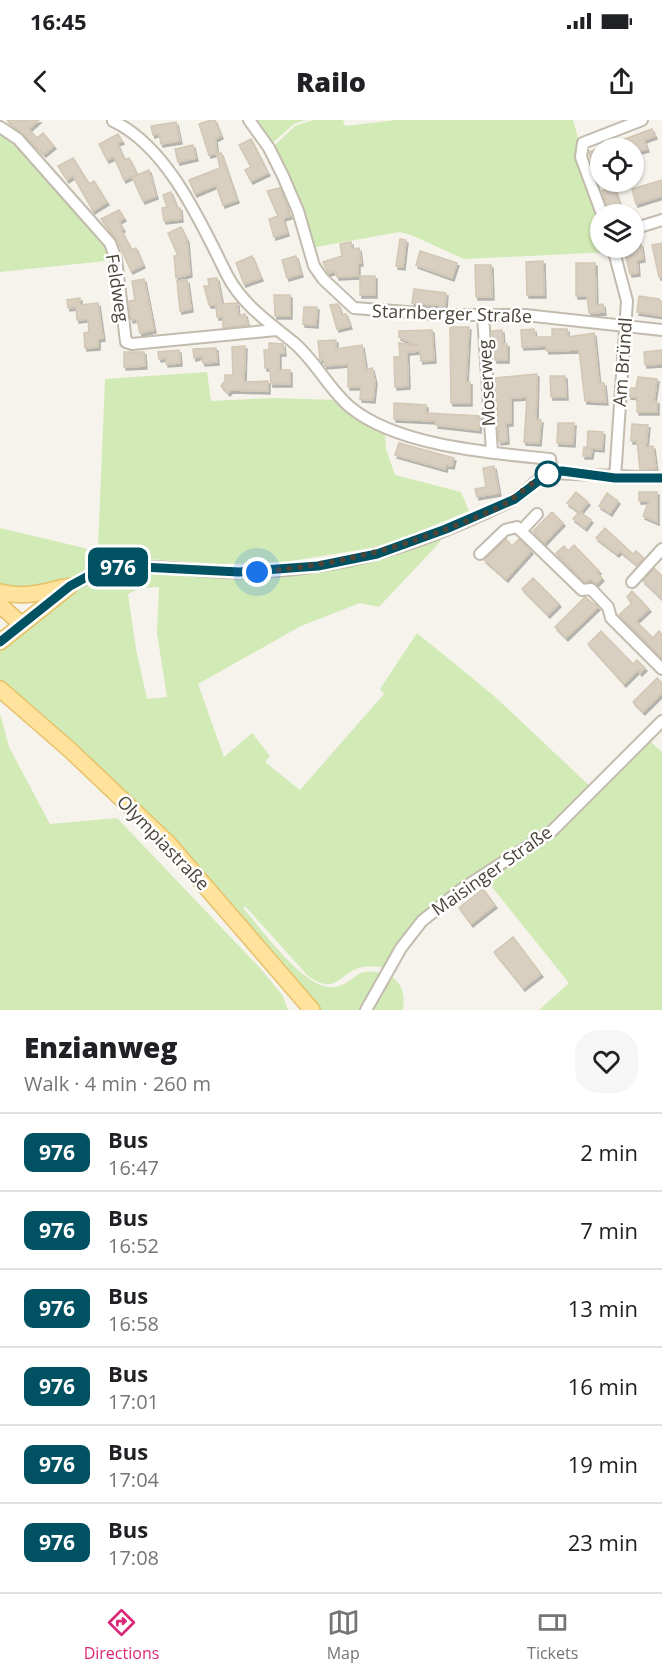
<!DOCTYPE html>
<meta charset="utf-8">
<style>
:root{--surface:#fff;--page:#f6f6f6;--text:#202124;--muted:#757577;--line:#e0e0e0;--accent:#db2777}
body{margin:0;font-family:"Open Sans",sans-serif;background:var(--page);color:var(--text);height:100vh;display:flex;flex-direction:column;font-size:22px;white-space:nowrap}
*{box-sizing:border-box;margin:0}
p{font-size:20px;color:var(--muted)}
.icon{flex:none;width:33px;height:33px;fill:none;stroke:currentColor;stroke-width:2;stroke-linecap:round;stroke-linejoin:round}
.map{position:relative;height:890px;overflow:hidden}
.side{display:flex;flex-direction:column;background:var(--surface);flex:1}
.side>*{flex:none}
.badge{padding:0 12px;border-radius:9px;font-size:21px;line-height:39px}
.controls{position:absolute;left:590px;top:18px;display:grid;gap:12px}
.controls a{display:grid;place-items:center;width:54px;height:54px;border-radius:50%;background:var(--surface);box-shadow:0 2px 4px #0004;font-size:30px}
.you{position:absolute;width:30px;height:30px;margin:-15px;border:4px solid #fff;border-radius:50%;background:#1a73e8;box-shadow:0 0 0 9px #1a73e833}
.map>.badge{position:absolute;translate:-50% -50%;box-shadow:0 0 0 3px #fff}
.round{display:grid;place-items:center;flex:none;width:63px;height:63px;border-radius:24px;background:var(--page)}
.headline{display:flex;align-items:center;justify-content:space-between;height:102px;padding:0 24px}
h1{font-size:28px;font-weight:800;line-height:45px}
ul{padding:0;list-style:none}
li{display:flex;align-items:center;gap:18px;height:78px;padding:0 24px;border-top:2px solid var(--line)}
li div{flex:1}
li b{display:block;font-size:22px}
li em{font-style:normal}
li .badge{min-width:66px;font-weight:700;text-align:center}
.status{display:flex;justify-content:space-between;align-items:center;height:42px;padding:0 30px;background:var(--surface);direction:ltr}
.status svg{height:16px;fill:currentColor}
header{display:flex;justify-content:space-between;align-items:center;height:78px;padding:0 24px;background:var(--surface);font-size:27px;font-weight:800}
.tab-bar{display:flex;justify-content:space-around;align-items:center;height:84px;border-top:2px solid var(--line);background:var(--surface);font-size:16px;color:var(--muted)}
.tab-bar a{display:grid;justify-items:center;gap:3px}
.tab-bar .current{color:var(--accent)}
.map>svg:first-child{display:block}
.green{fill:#d2eab5;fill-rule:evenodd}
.building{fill:#d8cfc1;stroke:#d3c7b4;stroke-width:1.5;filter:url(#shadow)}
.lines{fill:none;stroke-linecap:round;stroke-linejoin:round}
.minor-casing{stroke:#c2bbae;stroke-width:14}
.primary-casing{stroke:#e6c16a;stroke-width:18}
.minor{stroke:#fff;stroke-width:10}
.primary{stroke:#ffe39c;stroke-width:15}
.line-casing{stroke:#fff;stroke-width:14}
.line{stroke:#005262;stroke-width:9}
.walk{stroke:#4b4439;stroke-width:6;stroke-dasharray:0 10.8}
.stop-dot{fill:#fff;stroke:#005262;stroke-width:3}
.labels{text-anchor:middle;stroke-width:5;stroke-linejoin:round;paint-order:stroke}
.street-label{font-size:18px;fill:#4b4439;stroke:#fff}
</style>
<div class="status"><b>16:45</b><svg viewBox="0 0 49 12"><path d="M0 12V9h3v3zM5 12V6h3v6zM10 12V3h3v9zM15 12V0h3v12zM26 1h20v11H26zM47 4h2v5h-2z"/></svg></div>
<header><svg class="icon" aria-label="back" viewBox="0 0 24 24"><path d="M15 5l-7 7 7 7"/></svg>Railo<svg class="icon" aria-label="share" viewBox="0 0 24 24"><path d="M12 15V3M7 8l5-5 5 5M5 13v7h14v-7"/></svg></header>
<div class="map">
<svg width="662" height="890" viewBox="0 0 662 890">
<defs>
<filter id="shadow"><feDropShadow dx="2" dy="3" stdDeviation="0" flood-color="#0004"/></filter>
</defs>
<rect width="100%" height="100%" fill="#f6f3ec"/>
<!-- green -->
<path class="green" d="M251,0H306L294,4L269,26Z
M313,0H343L345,6L396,0H573L600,97V128H611L612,132L464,139L411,115L399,112L311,128L271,29L295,6Z
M0,9L16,21L108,123L115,140L0,152Z
M207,252L211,281L274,278L337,280L385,313L386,329L395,355L461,372L469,391L399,420L371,428L279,443L220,444L119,437L98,427L105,259Z
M0,408L97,431L108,435L109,442L45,470L0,468Z
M442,416L440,422L379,487L360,483L301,506L198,564L224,637L252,613L270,636L265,642L300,670L384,574L380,569L417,513L493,575L593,669L649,620L662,632V890H539L569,863L484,757L443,779L387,848C380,847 371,846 363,847C338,852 338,877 308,856L245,786L243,788C262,809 305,872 335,867C358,863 352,845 385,854L363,890H318L68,622L0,560V529C36,498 71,466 117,453L121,454L119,457L131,451L147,450L258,457ZM159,467L157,513L167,577L147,579L136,529L128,474L140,468Z
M0,593L9,627L50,704L117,698L260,848L283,876L288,890H0Z
M391,856C403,864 405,876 403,890H370Z"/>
<!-- building -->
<path class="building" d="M7,0H39L29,9L37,18L43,13L54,26L44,34Z
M211,0H215L221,16L215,19L217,33L209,35L199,4Z
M176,2L180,21L161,24L159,13L153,15L151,6Z
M652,9L655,16L644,20L647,29L633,33V28H600V49L594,51L589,32Z
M118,14L122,21L117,23L125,40L129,38L137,54L124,60L114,37L107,40L99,24Z
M251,19L268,53L251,61L245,50L251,47L239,25Z
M193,25L196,38L178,42L175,29Z
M221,33L237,80L223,85L216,65L195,74L189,60L220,48L217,34Z
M73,38L89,64L94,61L107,82L93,91L73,56L67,60L58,46Z
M149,50L156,76L143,81L132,57Z
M662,60V76L636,84L632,69Z
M614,67L621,87L609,91L602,71Z
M280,68L290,96L283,98L287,113L274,117L269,99L278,96L267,71Z
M171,72L177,88H180L181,99L164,101L162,88L167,87L163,75Z
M119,90L124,98L119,101L123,109L121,110L132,130L136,128L143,145L131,151L117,120L101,99Z
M181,107L187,120L190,154L176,158L174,136H178L168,113Z
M400,119L406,120L403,147L396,146Z
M351,122L352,129L359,128L361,143H358V156L337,157L336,151L328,153L323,142L342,136L340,124Z
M662,123V156L659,157L652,125Z
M641,124L643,139L637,140L638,153L630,154L624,128Z
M420,131L457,143L452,158L416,145Z
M252,136L261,158L244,164L236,143Z
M296,136L301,154L287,158L282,140Z
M543,141L544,175H527L526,142Z
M576,143H595L596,185L603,184L604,192L589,193L587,176H576Z
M475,145H491L492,177H476Z
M360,156H375V175H360Z
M217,158L222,184L237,183L238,196L245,194L248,205L223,208V197H217L216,185H209L204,166H209L208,159Z
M144,159L154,210L140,213L137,199L131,200L129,181L135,180L132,161Z
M187,160L191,189L180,191L177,161Z
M414,169L446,173L445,186L412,183Z
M274,175H290V196H275Z
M639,176L659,179L662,182V196L637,192Z
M80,178V185L98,183L103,218L98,219V227L85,228L84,213L89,212L88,199L77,200L76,187L68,188L67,180Z
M338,184L342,195L346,194L350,206L337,209L330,185Z
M304,187H317L316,205L303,204Z
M450,207H469L466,262H470V283H451Z
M534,209L535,217H552V209H567L568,217L594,213L599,263H604L606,282L585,281L579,230L547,231L546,226L522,227L521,210Z
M432,210L434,240L421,241L420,231L407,232L408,266L395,267L394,237H400L399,223L418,226L399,217V211Z
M502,210L503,224H507V240H495L492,211Z
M336,220V229L362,225L366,250L372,248L375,261L373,280L360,279L361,267H348V244L325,246L324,240H320L318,221Z
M269,223L283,224L284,233H279V250H290V264H271L270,248H265L264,230H269Z
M245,226L244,262L268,261V271L231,270L228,273L221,266L225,261V255H233L232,227Z
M216,228L217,242L203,243L202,236L194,238L193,229Z
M179,230L180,243L166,244V238L159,239L158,232Z
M662,230V244L645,245L644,232Z
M124,232H144L145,246L124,247Z
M537,254L536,300H541L539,323L524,322L527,277L511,278V303H506L507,321L499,322L495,258Z
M550,256H565L566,277H551Z
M638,257L657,259L654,281H657V292H637V277L629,276L630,268H636Z
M394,283L426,285V293L480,296L479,310L436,305V301L394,299Z
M558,303H574L573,324L557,323Z
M632,304L648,305L646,327L653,326L656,349L640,350L637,321H631Z
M588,311L603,312L602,329L592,328L591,336H583L584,327L587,328Z
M399,323L454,338L452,346L446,345L445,349L395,335Z
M494,346L499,373L477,377L475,369L486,367L483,348Z
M576,372L588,382L580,392L591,400L585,408L573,399L579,392L567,383Z
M639,372H657V402L643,396L649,381H639Z
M607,373L618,381L610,393L599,386Z
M552,392L563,403L544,423L533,411Z
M605,408L633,434L636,431L644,438L637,445L620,431L617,434L596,418Z
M506,419L512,426L519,419L531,431L506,459L484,440Z
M574,425L599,451L597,453L602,458L596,464L591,459L585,462L556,433L564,426L568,431Z
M654,448L662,456V479L643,461Z
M533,458L559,484L548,495L522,469Z
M632,471L649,489L636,501L653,518L659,511L662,515V538L619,495L632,483L627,477Z
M585,477L598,487L566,518L555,507Z
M601,511L633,544L637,540L645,548L640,553L638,550L624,564L588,524Z
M657,558L662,563V573L643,592L633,582Z
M483,769L495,785L471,804L459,788Z
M513,817L541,854L523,868L494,832Z"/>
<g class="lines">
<!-- minor casing -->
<g class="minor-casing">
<path id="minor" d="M249,0L269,28L283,56L298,91L314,146L323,159L354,188L447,195H525L662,210
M113,1C168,27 201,103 227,155C242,184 268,202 293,222C315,240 328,268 350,287C397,326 491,333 550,339L552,353
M0,7L18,19L110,123L116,139L126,222L132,224L276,210
M602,94L581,37L583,23L642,0
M633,109L662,100
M613,128L627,181L615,358
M483,195L492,332
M521,411L537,394
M480,434L505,410L517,407L582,470L591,469L608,487L611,498L662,549
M632,462L662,429
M70,466C126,435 161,449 221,452C263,454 307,449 348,441C404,429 460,406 511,381C526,374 535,358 552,353L662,358
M366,890L401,828L422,801L462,769L553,710L662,601"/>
</g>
<!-- primary casing -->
<g class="primary-casing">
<path id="primary" d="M0,472C22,478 42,473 64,467
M0,485L21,504
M0,522L70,466
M0,569L70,630L168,723L312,890"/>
</g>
<!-- minor -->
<use href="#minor" class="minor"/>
<!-- primary -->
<use href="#primary" class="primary"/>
</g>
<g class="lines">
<!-- line casing -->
<g class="line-casing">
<path id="line" d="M0,522L70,466L92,454L122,446L239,452L318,446L377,434L446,409L515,379L549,353L562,351L615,358H662"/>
</g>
<!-- line -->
<use href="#line" class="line"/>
<!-- walk -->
<path class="walk" d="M257,452C349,444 413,425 497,388C515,380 533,360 548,354"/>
</g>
<!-- markers -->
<circle class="stop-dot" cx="548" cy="354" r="12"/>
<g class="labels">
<!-- street labels -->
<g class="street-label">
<text transform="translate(117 168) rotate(81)" y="6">Feldweg</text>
<text transform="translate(452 194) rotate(2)" y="6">Starnberger Straße</text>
<text transform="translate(623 242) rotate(-86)" y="6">Am Bründl</text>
<text transform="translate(487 263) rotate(-93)" y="6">Moserweg</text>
<text transform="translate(163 723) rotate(46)" y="6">Olympiastraße</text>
<text transform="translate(492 751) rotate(-35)" y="6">Maisinger Straße</text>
</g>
</g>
</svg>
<div class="controls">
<a><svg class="icon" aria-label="locate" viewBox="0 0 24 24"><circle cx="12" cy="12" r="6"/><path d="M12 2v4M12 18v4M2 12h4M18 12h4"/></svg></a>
<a><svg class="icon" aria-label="layers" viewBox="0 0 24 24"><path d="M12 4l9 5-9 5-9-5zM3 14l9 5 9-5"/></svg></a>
</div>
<div class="you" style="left:257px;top:452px"></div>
<b class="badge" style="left:118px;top:447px;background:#005262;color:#fff">976</b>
</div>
<section class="side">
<div class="headline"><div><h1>Enzianweg</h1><p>Walk · 4 min · 260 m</p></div><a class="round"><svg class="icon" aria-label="heart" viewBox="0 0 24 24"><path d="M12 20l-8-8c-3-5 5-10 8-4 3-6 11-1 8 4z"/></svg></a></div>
<ul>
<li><span class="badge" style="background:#005262;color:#fff">976</span><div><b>Bus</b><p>16:47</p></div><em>2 min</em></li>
<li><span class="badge" style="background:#005262;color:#fff">976</span><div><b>Bus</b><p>16:52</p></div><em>7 min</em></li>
<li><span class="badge" style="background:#005262;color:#fff">976</span><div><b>Bus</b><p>16:58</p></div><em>13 min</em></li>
<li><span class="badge" style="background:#005262;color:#fff">976</span><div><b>Bus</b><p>17:01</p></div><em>16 min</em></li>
<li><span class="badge" style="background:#005262;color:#fff">976</span><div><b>Bus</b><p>17:04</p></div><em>19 min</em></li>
<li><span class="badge" style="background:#005262;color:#fff">976</span><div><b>Bus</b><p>17:08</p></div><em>23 min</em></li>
</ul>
</section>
<nav class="tab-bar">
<a class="current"><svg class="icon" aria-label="directions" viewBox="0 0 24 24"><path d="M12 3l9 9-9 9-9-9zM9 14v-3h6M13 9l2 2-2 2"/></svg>Directions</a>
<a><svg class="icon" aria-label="map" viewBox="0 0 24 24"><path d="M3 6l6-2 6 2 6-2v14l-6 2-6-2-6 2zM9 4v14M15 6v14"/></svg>Map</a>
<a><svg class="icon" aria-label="tickets" viewBox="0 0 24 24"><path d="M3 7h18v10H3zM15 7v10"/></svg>Tickets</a>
</nav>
